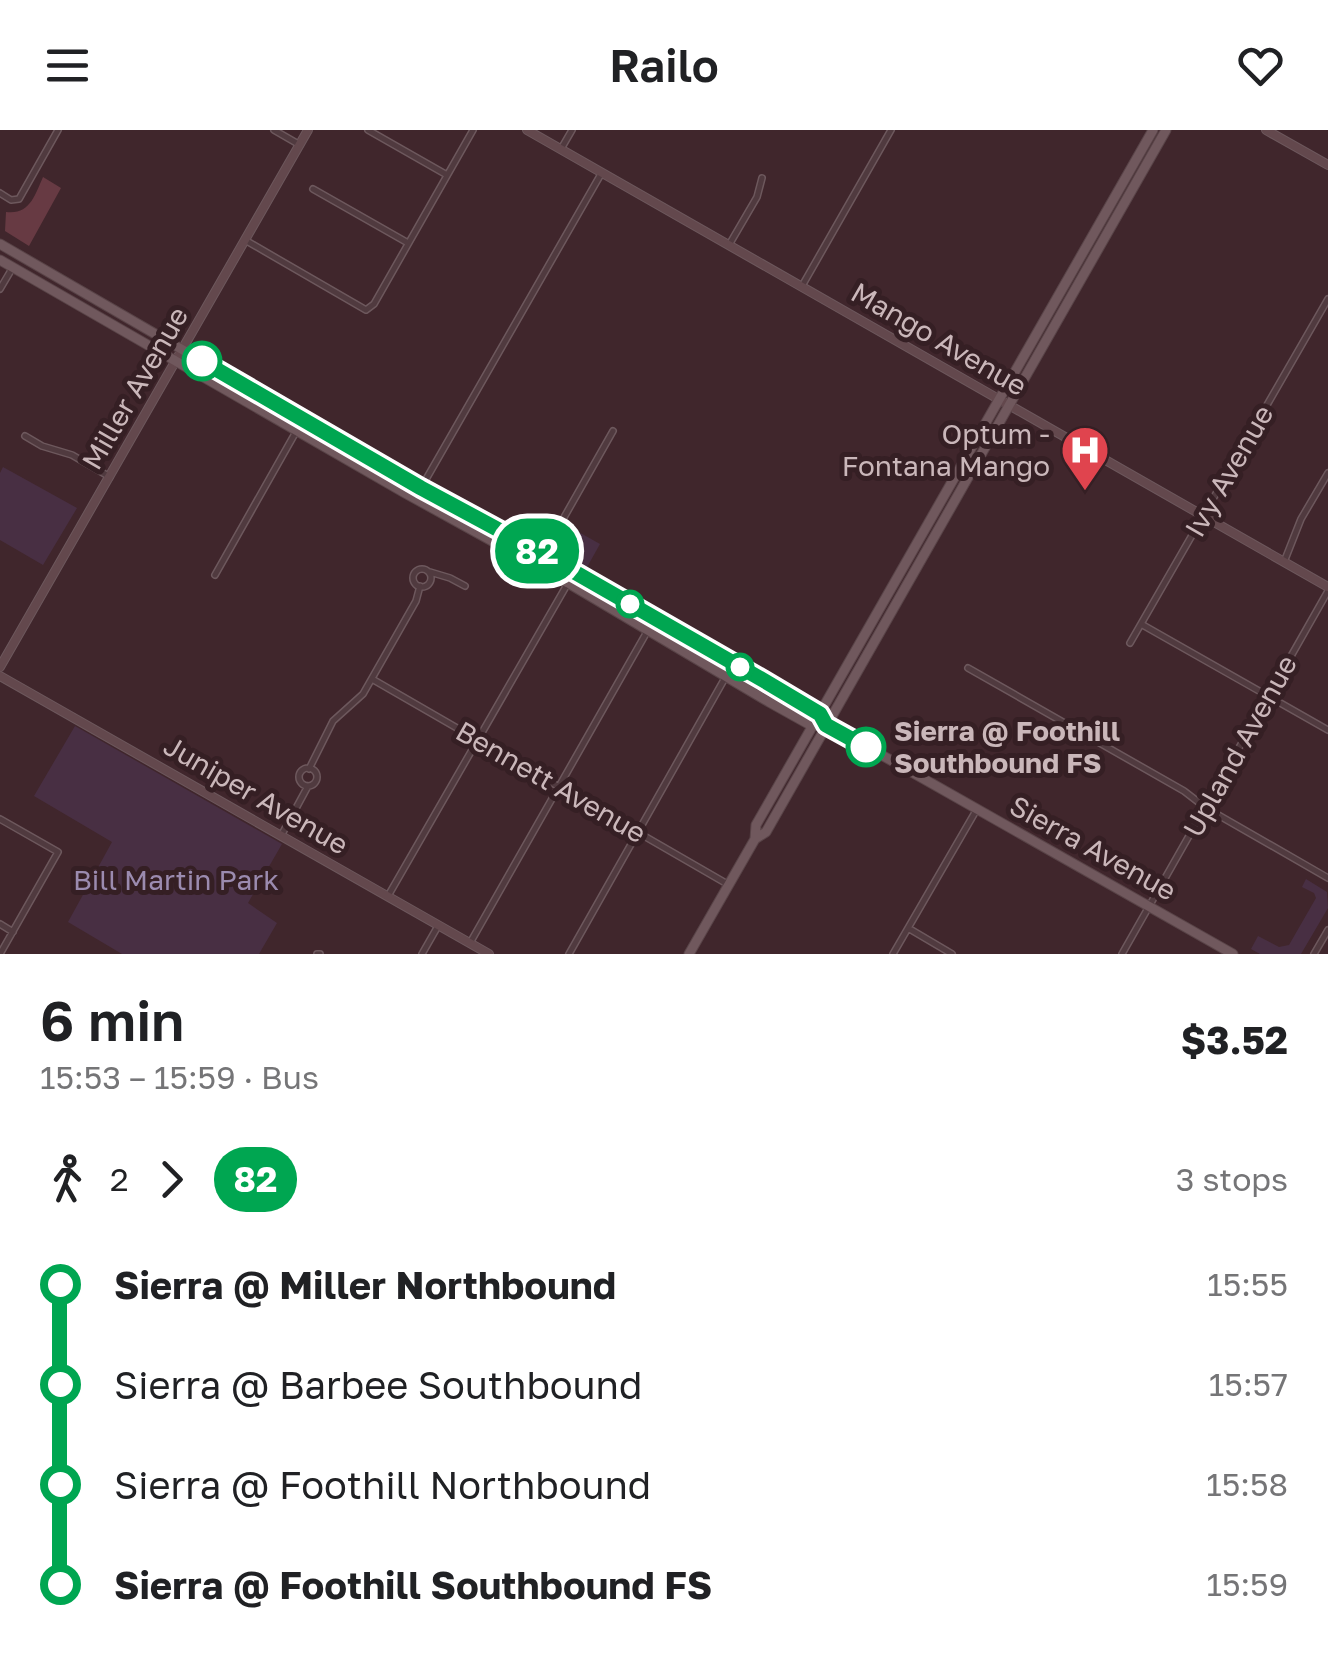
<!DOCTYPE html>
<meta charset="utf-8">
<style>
:root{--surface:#fff;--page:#f2f2f2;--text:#202124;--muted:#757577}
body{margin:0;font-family:"Golos Text",sans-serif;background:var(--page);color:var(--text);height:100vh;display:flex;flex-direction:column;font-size:38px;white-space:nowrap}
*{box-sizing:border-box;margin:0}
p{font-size:32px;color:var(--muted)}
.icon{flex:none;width:55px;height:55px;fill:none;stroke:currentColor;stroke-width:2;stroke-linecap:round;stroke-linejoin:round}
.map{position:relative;height:824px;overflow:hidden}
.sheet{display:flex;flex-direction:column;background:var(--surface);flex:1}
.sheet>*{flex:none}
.badge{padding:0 20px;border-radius:32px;font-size:35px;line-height:65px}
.map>.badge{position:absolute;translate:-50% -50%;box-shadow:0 0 0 5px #fff}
.legs{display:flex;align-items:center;gap:15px;height:110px;padding:0 40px;font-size:32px}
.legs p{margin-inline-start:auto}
.headline{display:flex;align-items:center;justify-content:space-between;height:170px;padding:0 40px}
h1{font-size:55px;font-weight:600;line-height:75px}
ul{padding:0 40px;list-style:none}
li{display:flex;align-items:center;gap:35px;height:100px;font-size:38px}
li i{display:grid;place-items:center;width:15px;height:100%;margin:0 12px;background:currentColor}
li i::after{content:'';width:25px;height:25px;margin:-12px;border:8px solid;border-radius:50%;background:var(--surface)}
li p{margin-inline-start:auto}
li:first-child i{background:linear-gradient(#0000 50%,currentColor 0)}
li:last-child i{background:linear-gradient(currentColor 50%,#0000 0)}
header{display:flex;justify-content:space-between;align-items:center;height:130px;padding:0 40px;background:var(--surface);font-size:45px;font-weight:600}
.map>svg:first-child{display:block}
.green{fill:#482f43}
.water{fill:#673a43}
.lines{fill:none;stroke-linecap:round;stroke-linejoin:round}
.street-casing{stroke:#6d585d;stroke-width:8}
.secondary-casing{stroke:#6d585d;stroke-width:10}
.primary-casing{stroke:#594448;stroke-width:11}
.street{stroke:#503a3f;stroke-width:5}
.secondary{stroke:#63484d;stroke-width:8}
.primary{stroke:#70585d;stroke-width:9}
.line-1-casing{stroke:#fff;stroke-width:22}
.line-1{stroke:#00a651;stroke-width:15}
.stop-1-dot{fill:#fff;stroke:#00a651;stroke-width:5}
.labels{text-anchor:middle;stroke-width:10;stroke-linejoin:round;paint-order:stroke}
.street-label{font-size:28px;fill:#cab7ba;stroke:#351f24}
.poi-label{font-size:28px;fill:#cab7ba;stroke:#351f24;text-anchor:end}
.stop-label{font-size:28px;font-weight:bold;fill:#cab7ba;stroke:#351f24;text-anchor:start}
.park-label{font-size:28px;fill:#9b8baf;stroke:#351f24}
</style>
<header><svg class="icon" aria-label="menu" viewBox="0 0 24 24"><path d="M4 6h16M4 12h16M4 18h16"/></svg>Railo<svg class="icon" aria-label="heart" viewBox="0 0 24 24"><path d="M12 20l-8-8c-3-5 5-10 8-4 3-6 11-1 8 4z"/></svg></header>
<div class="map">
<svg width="1328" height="824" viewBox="0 0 1328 824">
<rect width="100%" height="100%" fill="#40262c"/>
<!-- green -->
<path class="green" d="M3,337L77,378L43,435L0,410V343Z
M568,396L600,414L586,439L559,423L556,416Z
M75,596L282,714L248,773L277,793L259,824H122L68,792L112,712L34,666Z
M1306,749L1327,762L1328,778L1301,824H1260L1251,819L1258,806L1279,817L1289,815L1316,768L1314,763L1302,757Z"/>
<!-- water -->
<path class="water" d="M43,47L61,58L29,116L5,101L6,82C30,85 35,65 43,47Z"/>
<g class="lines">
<!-- street casing -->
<g class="street-casing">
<path id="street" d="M274,0L300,15
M368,0L447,45
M561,19L572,0
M313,59L408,113
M0,63L11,70L19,69L58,0
M245,110L366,180L374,174L473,0
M729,115L757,67L762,48
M802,156L891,0
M0,159L13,137
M25,306L42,316L72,325L110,347
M421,358L601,44
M1284,432L1301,389L1328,343
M537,435L613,301
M413 448a9 9 0 1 1 18 0a9 9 0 1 1-18 0Z
M430,442L450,448L465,456
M215,445L297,300
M1141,494L1328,600
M1130,513L1328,169
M968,538L1184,661L1206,678L1328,748
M372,549L729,755
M299 647a9 9 0 1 1 18 0a9 9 0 1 1-18 0Z
M309,639L333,591L363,564L416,471L420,456
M0,689L58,722L0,824
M281,706L308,656
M388,766L568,453
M0,794L13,802
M908,798L952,824
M470,813L648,500
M317,824H320
M422,824L438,796
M569,824L725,548
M893,824L977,679
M1122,824L1328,461
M1314,824L1328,800"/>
</g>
<!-- secondary casing -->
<g class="secondary-casing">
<path id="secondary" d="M527,0L1328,457
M1266,0L1328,35
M0,537L308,0
M0,546L489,824"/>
</g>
<!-- primary casing -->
<g class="primary-casing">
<path id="primary" d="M0,114L421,358L516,409L763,550L819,584L826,595
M0,130L405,363L568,453L769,572L812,596L826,595L871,619L1233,824
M755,709L766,702L1166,0
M689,824L755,709L756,695L1153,0"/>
</g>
<!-- street -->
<use href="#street" class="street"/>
<!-- secondary -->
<use href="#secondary" class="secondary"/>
<!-- primary -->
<use href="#primary" class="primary"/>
</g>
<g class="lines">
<!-- line-1 casing -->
<g class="line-1-casing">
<path id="line-1" d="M202,231L421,358L536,420L763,550L820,584L826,595L866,617"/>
</g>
<!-- line-1 -->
<use href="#line-1" class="line-1"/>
</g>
<!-- icons -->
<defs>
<g id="hospital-pin" transform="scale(2.5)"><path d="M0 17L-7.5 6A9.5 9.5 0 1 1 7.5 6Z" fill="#e0444e" stroke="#351f24"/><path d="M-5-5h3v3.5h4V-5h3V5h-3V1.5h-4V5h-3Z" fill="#fff"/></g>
</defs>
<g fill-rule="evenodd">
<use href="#hospital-pin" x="1085" y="320"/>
</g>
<!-- markers -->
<g class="stop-1-dot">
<circle cx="202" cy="231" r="18"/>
<circle cx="630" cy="474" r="12"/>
<circle cx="740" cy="537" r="12"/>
<circle cx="866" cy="617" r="18"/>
</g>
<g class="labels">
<!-- street labels -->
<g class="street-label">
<text transform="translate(939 209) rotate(30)" y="10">Mango Avenue</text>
<text transform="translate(135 258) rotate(-60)" y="10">Miller Avenue</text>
<text transform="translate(1229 341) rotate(-60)" y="10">Ivy Avenue</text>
<text transform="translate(1240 616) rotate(-61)" y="10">Upland Avenue</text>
<text transform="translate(551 652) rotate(30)" y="10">Bennett Avenue</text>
<text transform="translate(256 665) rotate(30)" y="10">Juniper Avenue</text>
<text transform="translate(1093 718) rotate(29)" y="10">Sierra Avenue</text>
</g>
<!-- poi labels -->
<g class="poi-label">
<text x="1050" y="314">Optum -<tspan x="1050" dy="32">Fontana Mango</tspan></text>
</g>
<!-- stop labels -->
<g class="stop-label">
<text x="894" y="611">Sierra @ Foothill<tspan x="894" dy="32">Southbound FS</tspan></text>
</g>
<!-- park labels -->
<g class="park-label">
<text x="176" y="760">Bill Martin Park</text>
</g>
</g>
</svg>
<b class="badge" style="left:537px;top:421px;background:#00a651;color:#fff">82</b>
</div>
<section class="sheet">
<div class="headline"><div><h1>6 min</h1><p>15:53 – 15:59 · Bus</p></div><b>$3.52</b></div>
<div class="legs"><svg class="icon" aria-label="walk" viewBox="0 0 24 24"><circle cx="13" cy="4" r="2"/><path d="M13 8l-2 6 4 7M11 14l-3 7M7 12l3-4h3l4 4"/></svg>2<svg class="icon" aria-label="forward" viewBox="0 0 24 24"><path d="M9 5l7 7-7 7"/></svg><b class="badge" style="background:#00a651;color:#fff">82</b><p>3 stops</p></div>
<ul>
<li><i style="color:#00a651"></i><b>Sierra @ Miller Northbound</b><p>15:55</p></li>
<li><i style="color:#00a651"></i><span>Sierra @ Barbee Southbound</span><p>15:57</p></li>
<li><i style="color:#00a651"></i><span>Sierra @ Foothill Northbound</span><p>15:58</p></li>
<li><i style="color:#00a651"></i><b>Sierra @ Foothill Southbound FS</b><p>15:59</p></li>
</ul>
</section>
